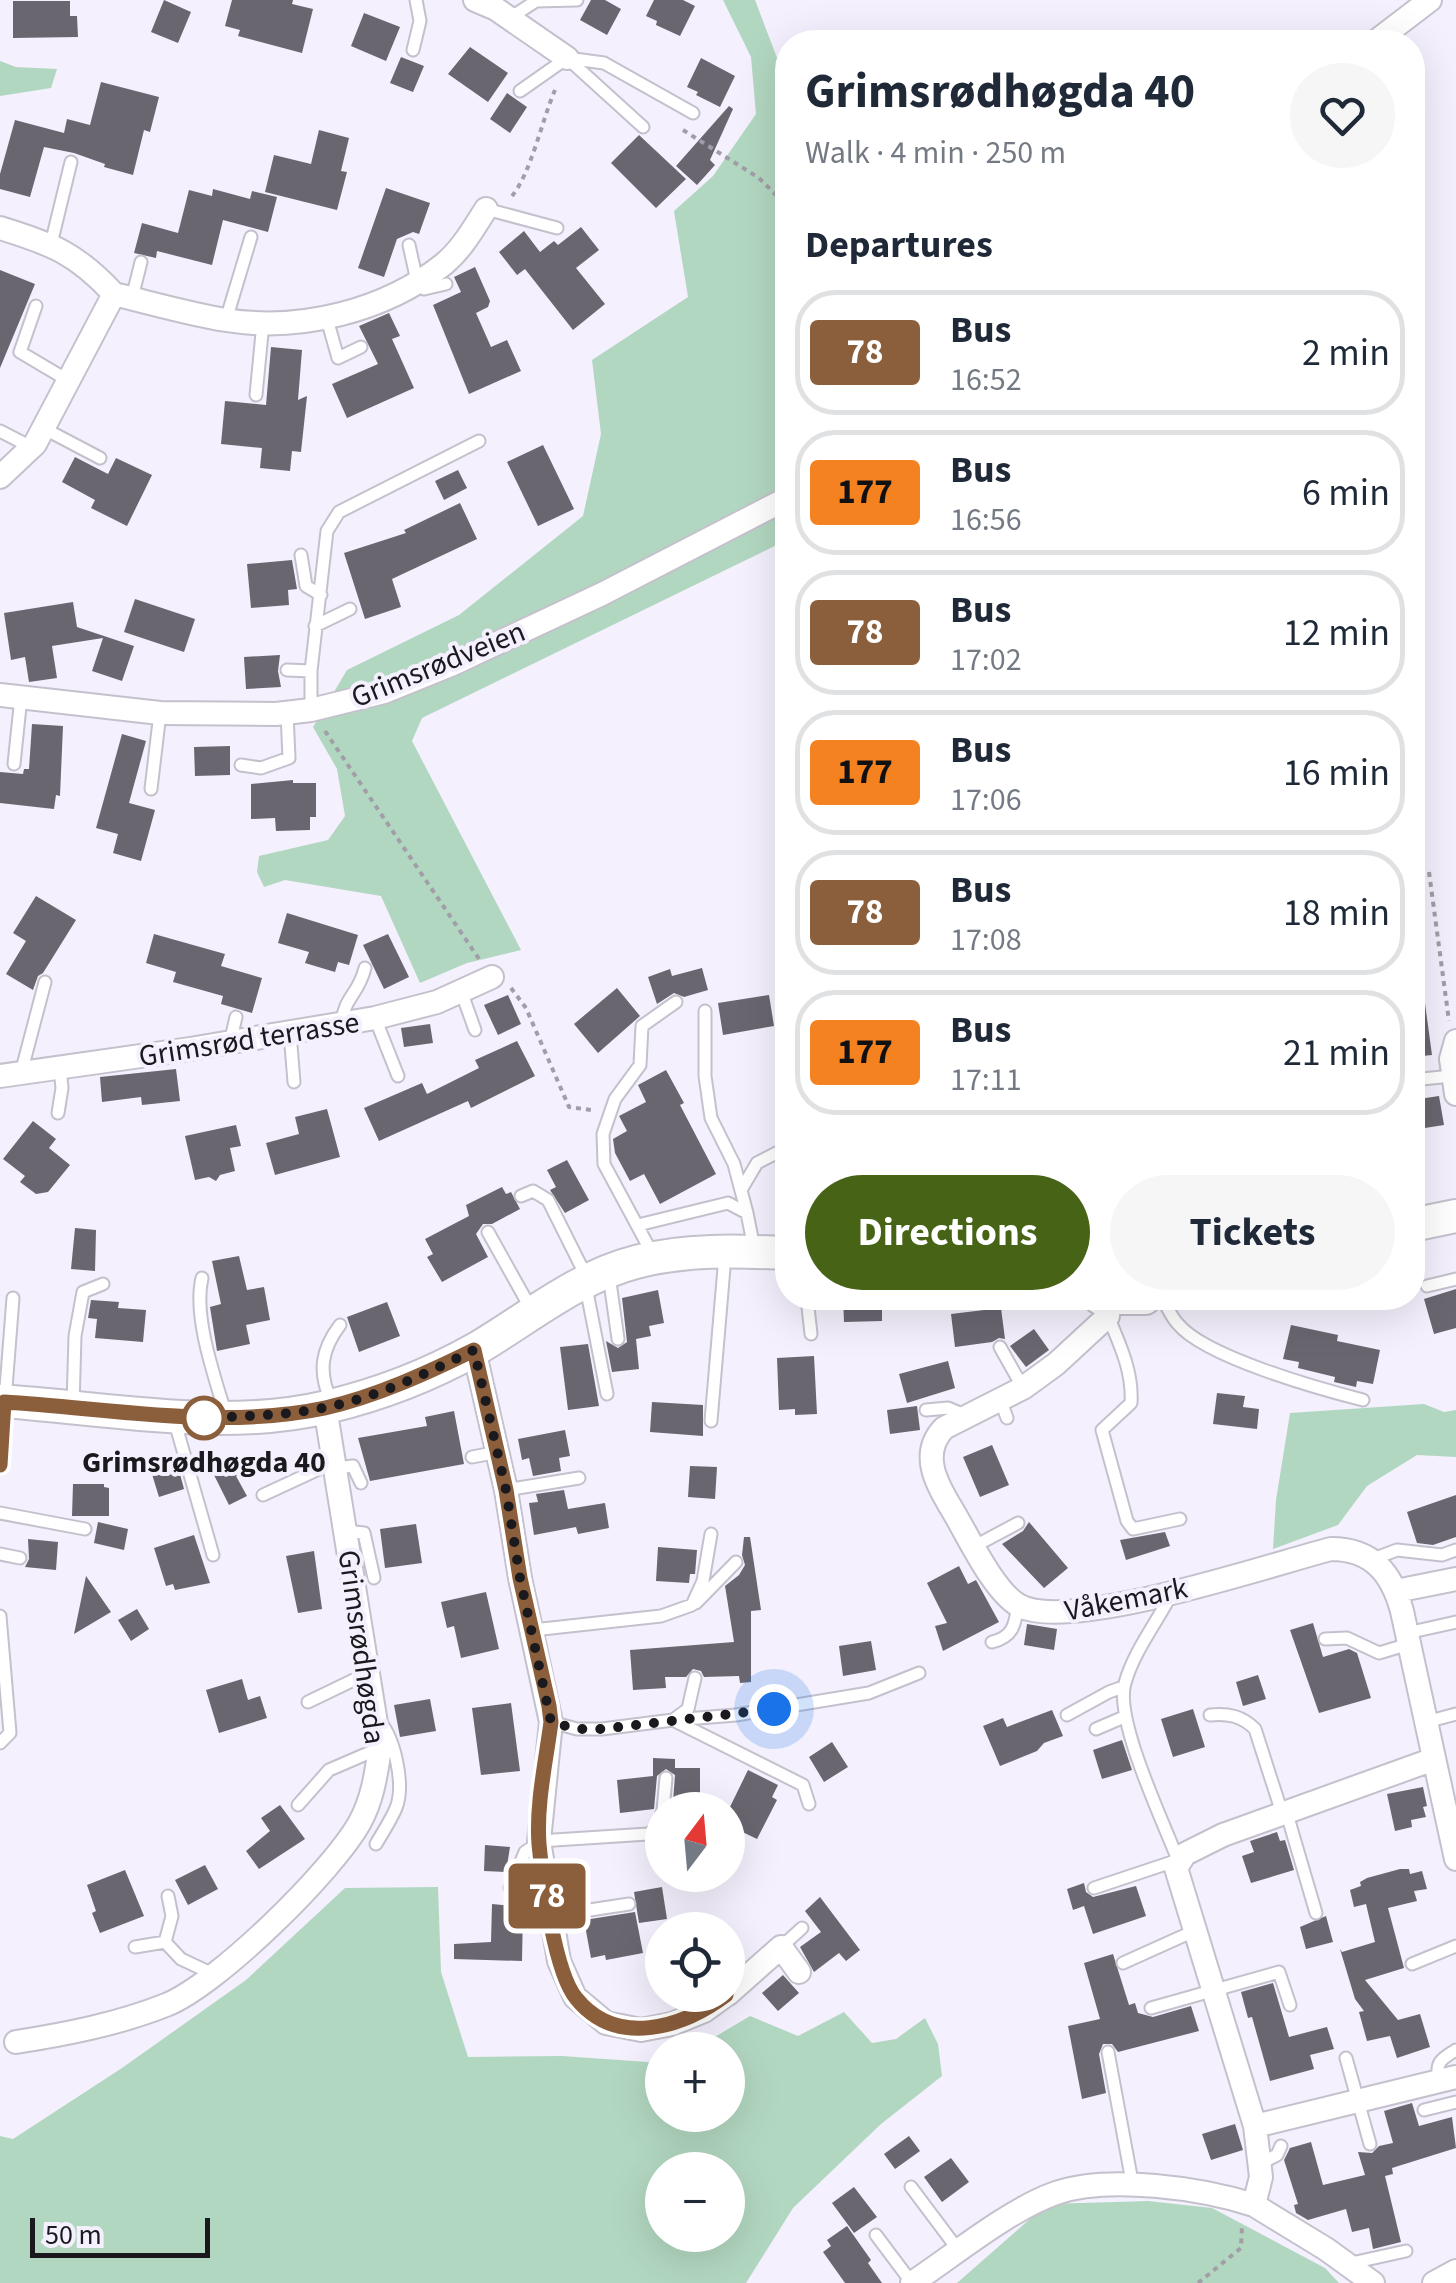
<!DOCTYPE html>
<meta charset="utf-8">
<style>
:root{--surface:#fff;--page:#f6f6f7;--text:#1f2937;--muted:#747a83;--line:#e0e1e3;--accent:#466316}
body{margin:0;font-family:"Source Sans 3",sans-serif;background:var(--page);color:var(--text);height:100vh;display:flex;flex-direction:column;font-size:38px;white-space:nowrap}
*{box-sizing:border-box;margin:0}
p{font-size:32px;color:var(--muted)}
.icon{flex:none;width:55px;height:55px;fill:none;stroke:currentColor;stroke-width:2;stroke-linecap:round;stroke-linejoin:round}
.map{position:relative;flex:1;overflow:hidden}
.drawer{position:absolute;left:775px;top:30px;width:650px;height:1280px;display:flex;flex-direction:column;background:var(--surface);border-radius:40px;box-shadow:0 10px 40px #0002}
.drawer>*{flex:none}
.badge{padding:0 20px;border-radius:8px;font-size:35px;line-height:65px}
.needle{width:65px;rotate:16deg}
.controls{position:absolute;left:645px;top:1792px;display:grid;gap:20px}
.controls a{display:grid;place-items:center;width:100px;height:100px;border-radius:50%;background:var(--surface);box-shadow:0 10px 40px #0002;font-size:50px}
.scale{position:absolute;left:30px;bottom:25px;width:180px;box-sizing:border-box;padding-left:10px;border:5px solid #1a191d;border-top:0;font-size:28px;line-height:35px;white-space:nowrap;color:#1a191d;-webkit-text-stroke:8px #f4f0fd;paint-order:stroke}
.you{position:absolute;width:50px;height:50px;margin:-25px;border:8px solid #fff;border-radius:50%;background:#1a73e8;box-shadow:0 0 0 15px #1a73e833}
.map>.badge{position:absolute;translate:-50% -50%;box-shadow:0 0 0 5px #fff}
h2{padding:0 30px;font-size:38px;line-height:90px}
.round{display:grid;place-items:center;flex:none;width:105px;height:105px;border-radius:52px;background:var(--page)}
.head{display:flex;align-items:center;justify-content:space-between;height:170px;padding:0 30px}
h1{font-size:48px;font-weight:700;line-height:75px}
.primary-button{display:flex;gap:20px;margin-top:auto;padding:20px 30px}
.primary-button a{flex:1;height:115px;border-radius:60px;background:var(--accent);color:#fff;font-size:40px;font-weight:700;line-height:115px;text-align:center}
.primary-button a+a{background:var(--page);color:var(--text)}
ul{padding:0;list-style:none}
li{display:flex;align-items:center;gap:30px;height:125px;margin:0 20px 15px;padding:0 10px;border:5px solid var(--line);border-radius:40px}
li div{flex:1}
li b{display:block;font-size:38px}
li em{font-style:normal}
li .badge{min-width:110px;font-weight:700;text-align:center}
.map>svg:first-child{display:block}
.green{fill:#b2d7c0;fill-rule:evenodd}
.building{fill:#696670}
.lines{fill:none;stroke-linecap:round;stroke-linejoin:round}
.service-casing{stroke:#c4c1cd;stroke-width:15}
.minor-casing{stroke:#c4c1cd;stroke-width:26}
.secondary-casing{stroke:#c4c1cd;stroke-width:36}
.path{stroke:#a19ea7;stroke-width:4;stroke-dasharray:5 5;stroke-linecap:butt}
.service{stroke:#fff;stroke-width:11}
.minor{stroke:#fff;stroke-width:22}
.secondary{stroke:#fff;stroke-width:32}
.line-casing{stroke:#fff;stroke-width:22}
.line{stroke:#8b5e3c;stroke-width:15}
.walk{stroke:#1a191d;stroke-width:10;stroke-dasharray:0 18}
.stop-dot{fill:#fff;stroke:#8b5e3c;stroke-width:5}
.labels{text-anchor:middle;stroke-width:8;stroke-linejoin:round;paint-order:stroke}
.street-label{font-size:30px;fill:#1a191d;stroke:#f4f0fd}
.stop-label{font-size:30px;font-weight:bold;fill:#1a191d;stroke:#f4f0fd}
</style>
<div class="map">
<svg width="1456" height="2283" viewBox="0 0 1456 2283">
<rect width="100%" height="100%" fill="#f4f0fd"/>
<!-- green -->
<path class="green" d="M723,0H755L787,84V540L422,718L412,741L521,950L467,963L420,983L381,896L285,880L264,887L257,872L259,856L328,840L345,816L337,769L313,727L347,670L459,615L583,516L601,434L592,360L688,297L674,211L713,176L756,114L751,57Z
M0,61L16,67L57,69L51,88L0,96Z
M1424,1404L1444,1412L1456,1410V1457L1417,1455L1367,1486L1338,1525L1273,1549L1276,1500L1290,1413Z
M438,1887L441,1972L468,2057L562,2056L662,2063V2115H728V2050H693L750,2016L798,2036L844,2012L872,2043L896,2039L925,2018L938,2044L942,2076L881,2124L793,2208L746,2283H0V2136L13,2139L122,2068L246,1980L345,1888ZM728,2170V2235H662V2170Z
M1148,2201L1212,2208L1325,2268L1339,2283H957L1047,2204Z"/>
<!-- building -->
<path class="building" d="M164,0L191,12L178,43L151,32Z
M232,0H293L292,4L313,9L302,53L238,36L240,30L225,26Z
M591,0H605L621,9L607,35L580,20Z
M654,0H683L695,6L680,36L656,25L657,21L646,16Z
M13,1H70V16H77L78,37L13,38Z
M364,13L400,27L386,61L351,46Z
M470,47L508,73L488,102L448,74Z
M401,57L424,66L413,92L390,83Z
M701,58L735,76L720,107L696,95L698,92L687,87Z
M101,82L159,97L150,132L144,130L133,175L104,167L105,164L74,153L44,147L30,197L0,189V174L15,120L64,133L67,119L90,125Z
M507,93L527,107L510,133L490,119Z
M729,106L733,109L710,160L715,165L697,185L676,166Z
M319,130L349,138L341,171L347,172L337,210L265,192L274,155L311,164Z
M639,135L686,179L656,208L611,163Z
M386,188L430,203L419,234L413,232L397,239L384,277L358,268Z
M213,189L250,199L252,191L277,197L268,232L223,220L212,265L157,251L156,258L134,253L142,223L178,233L189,190L212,196Z
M581,227L599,250L576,268L605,304L573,330L525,269L517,275L499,252L524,231L540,252L554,241L558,245Z
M475,267L490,301L488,307L476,313L491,347L507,340L521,371L469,394L433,305L461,292L454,277Z
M0,270L35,284L0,368Z
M389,313L400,336L392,339L414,388L347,418L332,384L378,364L359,326Z
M271,347L302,350L298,400L307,396L301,452L292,451L290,471L260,468L262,448L221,444L225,401L266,405Z
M543,445L574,509L538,526L507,462Z
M75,457L108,474L116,458L152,475L127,526L91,508L95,500L62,482Z
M458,470L467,488L444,500L435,481Z
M460,503L477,539L392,579L401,607L365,619L344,553L406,533L404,530Z
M292,560L297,589L288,590L289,605L251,608L247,564Z
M135,599L195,619L184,652L124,632Z
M73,602L77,627L134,646L122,681L92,671L103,638L52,646L57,678L29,682L25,657L11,660L4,613Z
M280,655L278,671L281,687L246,689L244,657Z
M32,724L63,726L60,796L56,795L54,809L0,803V772L23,774L24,769H29Z
M122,734L146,741L129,803L155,810L141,861L113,853L118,834L96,828Z
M230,746V775L195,776L194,747Z
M293,780V783H316V817H310V830L276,831L275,818L251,819V784Z
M36,896L76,920L43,973L38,976L33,990L6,974L26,941L13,933Z
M287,913L358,935L349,965L338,962L335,972L305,963L309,952L278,943Z
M154,934L225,954L221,966L262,978L252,1013L221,1004L223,996L173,982L176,972L146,963Z
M388,934L409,977L384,989L363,945Z
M702,968L708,990L684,997L674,993L657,1004L648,977L670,969L672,976Z
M617,988L640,1016L598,1053L574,1024Z
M508,995L521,1024L498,1035L484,1005Z
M769,995L774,1026L723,1035L718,1003Z
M1424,996L1432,1055L1412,1057V997Z
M430,1024L433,1043L404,1047L401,1028Z
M517,1041L535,1076L471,1108L468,1101L379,1141L364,1108L422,1083L427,1094L479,1068L475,1060Z
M176,1069L180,1101L142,1105L141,1097L102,1102L100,1077Z
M666,1070L684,1103L680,1105L716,1174L660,1204L644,1174L630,1181L615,1153L613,1139L627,1131L619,1116L646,1102L638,1085Z
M1439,1096L1444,1125L1412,1130V1100Z
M327,1109L340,1157L275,1175L266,1143L299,1134L295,1117Z
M33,1121L56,1139L49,1148L70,1165L48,1192L36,1194L20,1182L25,1176L3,1159Z
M236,1125L241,1146L230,1148L235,1171L220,1175L216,1181L209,1177L195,1180L185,1136Z
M567,1160L589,1200L565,1213L550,1190L556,1187L547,1170Z
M502,1187L506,1194L511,1192L520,1209L492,1224H483L476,1234L488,1257L442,1282L427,1257L433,1254L425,1239L469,1216L466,1205Z
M75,1228L96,1230L95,1271L71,1269Z
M239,1256L247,1290L264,1287L270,1320L246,1325L250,1344L217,1351L210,1307L221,1304L212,1261Z
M1456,1289V1328L1434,1334L1424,1299Z
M658,1290L664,1323L649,1326L651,1336L636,1339L639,1369L612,1372L606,1341L618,1348L627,1342L622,1298Z
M843,1298H882V1321L844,1322Z
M91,1300L119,1302L118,1308L146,1310L143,1342L95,1338L97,1319L88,1318Z
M387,1302L400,1336L359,1352L347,1317Z
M1001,1308L1005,1339L999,1338L992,1342L955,1347L951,1314Z
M1291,1325L1338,1335L1337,1341L1380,1350L1373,1384L1357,1381L1356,1387L1334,1382L1335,1377L1298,1368L1299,1362L1283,1359Z
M1034,1329L1049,1350L1026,1367L1010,1346Z
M588,1344L599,1406L568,1410L560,1347Z
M814,1356L817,1414L795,1415V1409L779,1410L777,1358Z
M948,1361L955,1388L907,1403L899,1374Z
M1217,1393L1245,1396L1243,1407L1259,1409L1257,1429L1213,1424Z
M652,1402L703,1405V1436L650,1432Z
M917,1406L920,1430L890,1434L887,1410Z
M454,1411L464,1464L370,1481L358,1438L427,1426L425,1417Z
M565,1430L570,1456L559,1458L561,1471L533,1476L529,1458L522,1460L518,1439Z
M992,1445L1009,1485L980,1497L963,1457Z
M236,1455L243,1472L236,1476L247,1496L229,1505L211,1469Z
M177,1463L184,1489L159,1497L151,1471Z
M690,1466L717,1467L715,1499L688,1497Z
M73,1484H104V1487L109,1488V1516H72Z
M564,1490L568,1509L605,1503L609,1528L578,1534L576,1527L534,1535L529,1503L538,1502L536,1494Z
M1456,1495V1537L1433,1545L1417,1543L1407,1512Z
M98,1522L128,1529L124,1550L94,1543Z
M1029,1522L1068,1568L1044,1588L1002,1544L1023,1531Z
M416,1524L422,1563L385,1568L380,1529Z
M1165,1532L1170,1546L1126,1560L1120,1540Z
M194,1535L210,1583L175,1590L173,1584L166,1586L154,1548Z
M744,1537H750L761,1610L751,1611V1682L740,1683L739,1676L704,1677L701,1671L693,1669L686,1677H665L666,1688L633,1690L630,1650L734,1642L725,1586L739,1575L745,1565L742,1555Z
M28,1539L58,1542L56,1570L25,1567L29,1559Z
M658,1547L697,1550L695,1574H690L689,1583L656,1581Z
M314,1551L322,1609L298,1613L286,1556Z
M959,1566L968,1584L976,1580L999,1622L943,1651L935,1626L947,1623L927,1583Z
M86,1576L111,1612L74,1634Z
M486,1592L499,1649L461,1658L454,1626L447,1628L441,1602Z
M137,1609L149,1629L131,1641L118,1620Z
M1313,1623L1323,1657L1349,1649L1357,1653L1371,1698L1319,1713L1290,1630Z
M1027,1624L1057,1629L1054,1650L1024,1645Z
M871,1641L876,1670L843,1676L839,1646Z
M1258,1675L1266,1699L1243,1706L1236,1682Z
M242,1679L248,1700L260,1696L267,1718L219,1733L206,1690Z
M430,1699L436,1731L400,1737L394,1705Z
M511,1703L520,1771L481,1775L472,1708Z
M1193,1709L1205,1747L1173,1757L1161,1719Z
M1052,1710L1063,1736L1044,1743L1037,1751L1000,1766L983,1726L1003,1718L1007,1727Z
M1122,1740L1132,1770L1102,1779L1093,1750Z
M832,1742L848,1767L824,1782L809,1757Z
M653,1758L675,1759V1768H700V1802H673L675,1775L666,1769L657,1776L654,1809L620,1813L617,1780L653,1776Z
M748,1770L778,1785L772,1797L777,1800L757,1839L728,1825V1811Z
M1423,1787L1427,1806L1423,1807L1426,1817L1411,1820L1412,1827L1395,1831L1387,1794Z
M280,1805L305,1839L259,1869L246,1851L270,1831L261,1818Z
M1277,1832L1280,1841L1285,1840L1294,1870L1251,1883L1242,1856L1254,1852L1250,1841Z
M485,1845L510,1847L506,1872L484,1871Z
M205,1865L218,1889L188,1905L175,1880Z
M1400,1869H1409L1410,1874L1422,1871L1427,1889L1414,1891L1417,1901L1388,1908L1404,1968L1365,1980L1398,2020L1420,2014L1430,2047L1397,2058L1390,2036L1367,2041L1359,2012L1364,2011L1355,1999L1340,1949L1342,1952L1375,1942L1366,1904L1354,1907L1350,1890L1361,1886L1360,1882L1367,1878Z
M125,1870L144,1916L100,1933L92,1913L96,1911L87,1885Z
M1084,1883L1086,1892L1093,1897L1136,1886L1146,1916L1093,1934L1084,1906L1073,1910L1067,1889Z
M662,1887L667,1919L639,1923L634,1892Z
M820,1897L860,1950L846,1961L839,1953L814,1972L800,1947L821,1932L805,1911Z
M492,1904L523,1907L522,1961L454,1959V1944L491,1942Z
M635,1912L643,1953L606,1960L605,1955L591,1958L584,1920Z
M1326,1916L1333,1942L1306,1949L1300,1927Z
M1113,1954L1129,2005L1135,2003L1138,2013L1153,2017L1191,2006L1199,2031L1118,2052L1112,2044H1103L1099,2054L1106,2093L1082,2099L1068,2026L1100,2019L1084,1963Z
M783,1975L799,1993L778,2011L762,1993Z
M1273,1983L1289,2037L1327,2027L1334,2049L1310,2055L1314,2069L1270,2081L1252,2017L1248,2018L1241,1992Z
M1412,2103L1419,2126L1452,2117L1456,2148L1392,2168L1393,2174L1385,2176L1401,2242L1373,2249L1369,2228L1352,2232L1346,2209L1308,2220L1296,2213L1294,2205L1298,2204L1284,2160L1290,2148L1311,2142L1323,2185L1365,2175L1358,2152L1372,2153L1379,2146L1393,2143L1384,2111Z
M1235,2124L1243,2150L1211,2160L1202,2134Z
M909,2136L920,2151L895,2169L884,2154Z
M951,2158L969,2182L942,2202L924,2177Z
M854,2187L877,2217L854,2233L832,2203Z
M847,2226L871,2260L868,2263L882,2283H845L823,2252L831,2246L827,2240Z"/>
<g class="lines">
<!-- service casing -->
<g class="service-casing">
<path id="service" d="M510,18L536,1L577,0
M413,50L420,21L416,0
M567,58L643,127
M520,91L567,58L604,63L693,113
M486,209L557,228
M51,244L71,162
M409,245L417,281L424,289L446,284
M132,298L141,262
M36,306L20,352L69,381
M327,319L338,358L361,347
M226,320L251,237
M256,395L263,323
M43,428L100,458
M0,431L31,447
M301,555L306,586L321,595
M315,626L350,609
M287,670L311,671
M311,710V671L327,531L339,512L479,441
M14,764L21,697
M241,765L261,768L289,758L287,713
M151,789L160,713
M461,991L475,1030
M705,1011V1076L711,1118L734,1164L747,1213
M375,1018L398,1076
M342,1024C344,996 358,996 365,968
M290,1033L294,1082
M230,1043L236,1017
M21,1073L45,982
M1412,1080L1452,1076
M58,1113L62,1088L60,1068
M741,1190L757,1163L788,1147
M521,1196L533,1191L548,1200L587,1278
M638,1225L728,1203L747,1213L754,1248
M488,1232L531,1309
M653,1255L604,1164L603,1134L615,1099L640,1065L642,1026L676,1002
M609,1275L618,1339
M202,1278C193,1316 214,1375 225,1412
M1427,1286L1456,1279
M586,1287L607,1394
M807,1298L811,1334
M1162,1298C1167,1306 1171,1317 1178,1324C1205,1357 1320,1389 1363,1400
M1108,1316C1120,1345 1133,1372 1131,1403L1102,1430L1127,1521L1133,1529L1180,1519
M1000,1347L1023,1388
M1000,1399L1007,1418
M331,1401C318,1372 321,1350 340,1325
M73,1406L75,1336L83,1292L103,1284
M926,1410L948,1408L967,1416
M174,1419L213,1555
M711,1421L725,1256
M472,1457L498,1452
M0,1465L13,1298
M335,1468L353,1466L361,1483
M506,1490L579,1478
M263,1495L334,1462
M0,1513L85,1529
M345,1531L364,1533L374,1578
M975,1546L1018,1523
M0,1554L20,1558
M1373,1559L1397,1550L1442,1555L1456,1550
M696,1603L736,1562
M0,1616L10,1733L0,1743
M533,1630L661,1616L692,1605L703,1581L711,1534
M1407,1633L1456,1622
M1325,1639L1347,1638L1379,1653L1409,1644
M992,1642C1013,1637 1015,1625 1018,1605
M308,1702L368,1673
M1067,1715L1109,1692L1123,1687
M1210,1715C1228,1713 1242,1716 1255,1729L1283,1816
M551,1722L577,1729H602L673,1720L688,1709L695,1678
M1426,1722L1456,1714
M1096,1729L1124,1717
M809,1804L803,1785L673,1720L736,1715L869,1693L919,1673
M298,1805L329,1770L380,1748
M663,1810L666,1778
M1287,1814L1316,1913
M539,1841L648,1834L661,1826L662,1813
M376,1844C383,1832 391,1820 396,1808C405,1786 395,1739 380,1722
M510,1888L525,1852L539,1843
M1094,1888L1178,1860C1163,1821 1114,1719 1125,1683C1134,1651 1157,1622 1172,1593
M168,1896L172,1916L165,1942L181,1959L213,1974
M551,1916L629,1904
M135,1947L165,1942
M781,1947L802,1928
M1123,1963L1194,1931
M1412,1964L1456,1946
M1151,2008L1279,1972L1290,2005
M1108,2052L1133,2187
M1346,2058L1370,2144
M1439,2081C1435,2062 1441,2059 1456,2050
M1424,2110L1456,2102
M1261,2163L1277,2155L1281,2146
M911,2187L959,2251
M876,2235L912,2283
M1347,2264L1406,2251"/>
</g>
<!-- minor casing -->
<g class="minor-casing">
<path id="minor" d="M475,0L496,9L567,58
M1375,42L1430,0
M0,228C52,244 76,253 114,294L35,444L0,477
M114,294C151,303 189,314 226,320C300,332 385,311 444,264C462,249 473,229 486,209
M0,695L160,713L276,714L311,710L384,692L453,664L602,594L788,498
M1456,1041L1451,1059L1456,1094
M0,1076L190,1049L375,1018L437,1002L492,977
M1109,1299L1108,1316L1056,1364L1023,1388L944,1428C919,1454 937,1485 953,1511C968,1536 993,1590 1018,1605C1066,1634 1272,1564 1331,1549C1373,1549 1392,1574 1402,1611L1456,1859
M474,1350L506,1490L520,1578L551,1722L539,1841L559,1961L575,1997L606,2023L641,2030L672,2024L704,2011L726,1995
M1396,1591L1456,1579
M728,1994L781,1947L799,1972
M16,2042C67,2034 118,2024 166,2005C217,1985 333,1871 360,1822C373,1798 376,1774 380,1748L325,1407
M1255,2126L1456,2077
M912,2283C954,2255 1010,2209 1056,2193C1109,2175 1201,2188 1254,2205
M1373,2283L1326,2249L1254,2205L1261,2177L1255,2126L1176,1868L1185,1854L1223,1835L1434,1759
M1434,2283L1456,2271"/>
</g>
<!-- secondary casing -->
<g class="secondary-casing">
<path id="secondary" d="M1412,1225L1456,1216
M1100,1298H1145
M0,1401C106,1408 221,1432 327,1407C377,1395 430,1375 476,1349C527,1319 577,1277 636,1262C684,1249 738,1251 788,1253"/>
</g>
<!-- path -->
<path class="path" d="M683,130L759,178L788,207
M512,196C531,173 542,120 555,90
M325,731L479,959
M1429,872L1449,1021
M511,988L526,1008L569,1107L591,1110
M1198,2283L1241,2248L1242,2226"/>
<!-- service -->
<use href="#service" class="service"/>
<!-- minor -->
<use href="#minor" class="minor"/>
<!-- secondary -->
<use href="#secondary" class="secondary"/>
</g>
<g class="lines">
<!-- line casing -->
<g class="line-casing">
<path id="line" d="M0,1465L4,1402C109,1408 220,1430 325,1408C377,1396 427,1373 474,1350L506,1490L520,1578L549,1706L551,1722C546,1761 536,1804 539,1844C542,1878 555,1973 576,1998C616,2048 682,2028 726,1995"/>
</g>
<!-- line -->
<use href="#line" class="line"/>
<!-- walk -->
<path class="walk" d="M204,1418H200C241,1416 283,1416 323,1408C376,1398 427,1373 474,1350L506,1490L520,1578L551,1722L577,1729H602L774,1709"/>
</g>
<!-- markers -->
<circle class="stop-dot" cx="204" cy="1418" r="20"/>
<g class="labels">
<!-- street labels -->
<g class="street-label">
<text transform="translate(438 664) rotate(-22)" y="10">Grimsrødveien</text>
<text transform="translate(249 1039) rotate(-9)" y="10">Grimsrød terrasse</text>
<text transform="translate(1126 1599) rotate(-11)" y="10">Våkemark</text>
<text transform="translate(362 1647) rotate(82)" y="10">Grimsrødhøgda</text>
</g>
<!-- stop labels -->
<g class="stop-label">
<text x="204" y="1472">Grimsrødhøgda 40</text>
</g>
</g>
</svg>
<div class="controls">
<a><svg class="needle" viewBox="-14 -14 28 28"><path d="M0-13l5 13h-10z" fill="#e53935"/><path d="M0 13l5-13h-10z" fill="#747a83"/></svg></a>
<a><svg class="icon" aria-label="locate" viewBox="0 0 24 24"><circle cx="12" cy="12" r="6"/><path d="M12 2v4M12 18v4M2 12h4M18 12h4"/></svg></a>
<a>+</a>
<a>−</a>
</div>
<div class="scale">50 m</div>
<div class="you" style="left:774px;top:1709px"></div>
<b class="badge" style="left:547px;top:1896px;background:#8b5e3c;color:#fff">78</b>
<section class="drawer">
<div class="head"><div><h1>Grimsrødhøgda 40</h1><p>Walk · 4 min · 250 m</p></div><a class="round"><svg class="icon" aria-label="heart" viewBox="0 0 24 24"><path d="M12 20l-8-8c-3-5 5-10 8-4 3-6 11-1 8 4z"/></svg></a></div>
<h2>Departures</h2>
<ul>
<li><span class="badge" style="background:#8b5e3c;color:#fff">78</span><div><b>Bus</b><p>16:52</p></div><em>2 min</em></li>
<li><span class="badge" style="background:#f58220;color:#111">177</span><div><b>Bus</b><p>16:56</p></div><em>6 min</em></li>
<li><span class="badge" style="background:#8b5e3c;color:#fff">78</span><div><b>Bus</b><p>17:02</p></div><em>12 min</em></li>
<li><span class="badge" style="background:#f58220;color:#111">177</span><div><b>Bus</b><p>17:06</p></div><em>16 min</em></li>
<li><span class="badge" style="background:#8b5e3c;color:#fff">78</span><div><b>Bus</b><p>17:08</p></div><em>18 min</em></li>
<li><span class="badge" style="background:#f58220;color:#111">177</span><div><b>Bus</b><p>17:11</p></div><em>21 min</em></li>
</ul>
<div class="primary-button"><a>Directions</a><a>Tickets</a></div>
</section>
</div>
